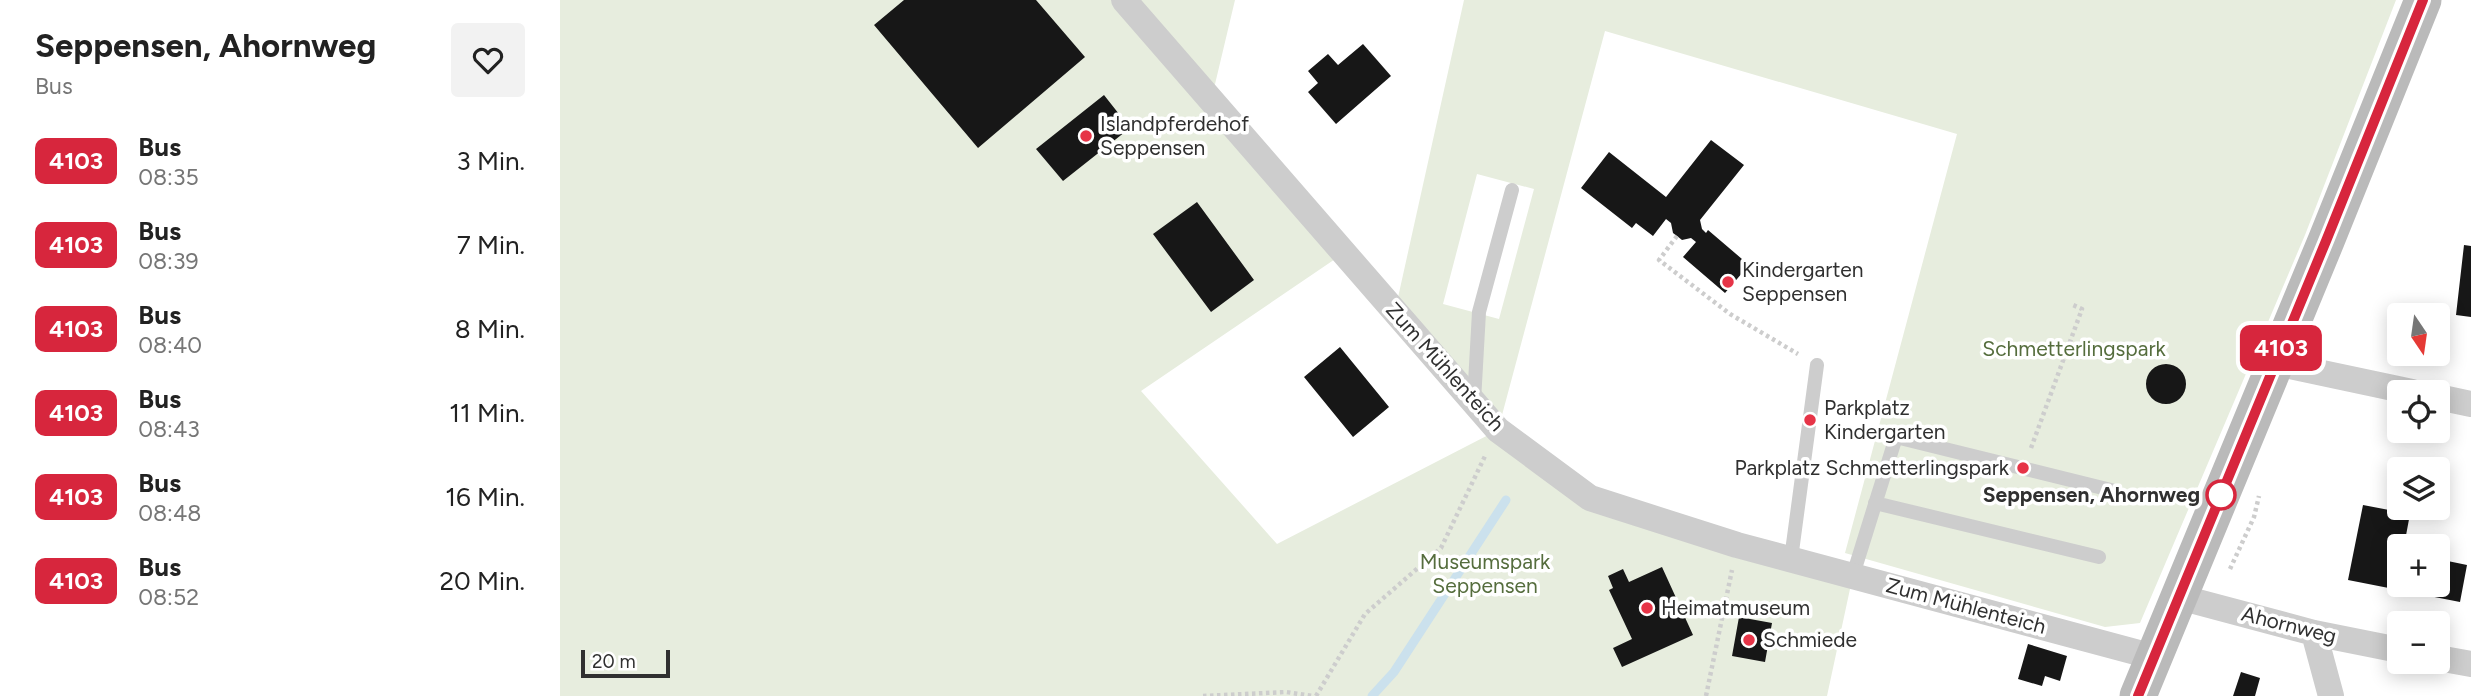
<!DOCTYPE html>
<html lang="de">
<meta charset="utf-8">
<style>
:root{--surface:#fff;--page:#f2f2f2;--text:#222;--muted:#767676}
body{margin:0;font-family:Figtree,sans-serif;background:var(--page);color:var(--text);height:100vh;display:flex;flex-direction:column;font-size:26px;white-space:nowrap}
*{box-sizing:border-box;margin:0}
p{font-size:23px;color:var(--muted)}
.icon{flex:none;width:38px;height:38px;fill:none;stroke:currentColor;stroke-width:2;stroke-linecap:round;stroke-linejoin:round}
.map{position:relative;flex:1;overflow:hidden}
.drawer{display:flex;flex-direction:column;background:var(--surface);width:560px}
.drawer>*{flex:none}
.badge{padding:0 14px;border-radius:10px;font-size:24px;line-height:46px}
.needle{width:46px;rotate:167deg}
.fabs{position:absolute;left:1827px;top:303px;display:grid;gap:14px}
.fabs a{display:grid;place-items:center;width:63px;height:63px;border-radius:7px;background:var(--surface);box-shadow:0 4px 18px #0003;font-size:35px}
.scale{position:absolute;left:21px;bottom:18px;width:89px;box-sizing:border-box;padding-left:7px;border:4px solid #303030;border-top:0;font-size:19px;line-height:24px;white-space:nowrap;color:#303030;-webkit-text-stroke:5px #fff;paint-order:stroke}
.map>.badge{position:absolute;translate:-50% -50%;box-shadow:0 0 0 4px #fff}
.round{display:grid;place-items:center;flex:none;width:74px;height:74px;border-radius:7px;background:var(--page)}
.head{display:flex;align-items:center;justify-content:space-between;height:119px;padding:0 35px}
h1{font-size:33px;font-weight:700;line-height:52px}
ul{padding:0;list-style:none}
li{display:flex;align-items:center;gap:21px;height:84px;padding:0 35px}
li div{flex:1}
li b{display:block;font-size:26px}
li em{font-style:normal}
li .badge{min-width:77px;font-weight:700;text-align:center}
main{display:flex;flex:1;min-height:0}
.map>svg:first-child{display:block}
.green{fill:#e7edde;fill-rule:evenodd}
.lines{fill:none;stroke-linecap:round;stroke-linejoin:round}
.stream{stroke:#cbe1ed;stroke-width:9}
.building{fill:#171717}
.path{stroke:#cdcdcd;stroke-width:4.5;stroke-dasharray:3.5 3.5;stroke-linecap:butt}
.lane{stroke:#cdcdcd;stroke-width:14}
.street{stroke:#cdcdcd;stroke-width:26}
.secondary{stroke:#bababa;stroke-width:37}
.line-casing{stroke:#fff;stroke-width:16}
.line{stroke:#d7263d;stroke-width:10}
.poi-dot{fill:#e63447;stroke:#fff;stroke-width:2.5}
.stop-dot{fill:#fff;stroke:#d7263d;stroke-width:3.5}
.labels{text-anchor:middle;stroke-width:7;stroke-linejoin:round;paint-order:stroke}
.poi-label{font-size:21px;fill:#303030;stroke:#fff;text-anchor:start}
.park-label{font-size:21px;fill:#556d3d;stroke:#fff}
.street-label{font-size:21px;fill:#303030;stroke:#fff}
.stop-label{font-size:21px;font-weight:bold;fill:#303030;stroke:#fff;text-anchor:end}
</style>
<main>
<section class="drawer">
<div class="head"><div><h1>Seppensen, Ahornweg</h1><p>Bus</p></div><a class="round"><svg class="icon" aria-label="heart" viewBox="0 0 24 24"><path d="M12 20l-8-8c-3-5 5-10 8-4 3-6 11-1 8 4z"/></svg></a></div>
<ul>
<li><span class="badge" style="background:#d7263d;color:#fff">4103</span><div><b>Bus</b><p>08:35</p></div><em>3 Min.</em></li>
<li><span class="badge" style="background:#d7263d;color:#fff">4103</span><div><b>Bus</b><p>08:39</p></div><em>7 Min.</em></li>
<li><span class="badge" style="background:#d7263d;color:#fff">4103</span><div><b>Bus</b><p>08:40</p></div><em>8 Min.</em></li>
<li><span class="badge" style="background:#d7263d;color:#fff">4103</span><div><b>Bus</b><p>08:43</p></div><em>11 Min.</em></li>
<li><span class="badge" style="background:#d7263d;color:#fff">4103</span><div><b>Bus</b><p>08:48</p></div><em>16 Min.</em></li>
<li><span class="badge" style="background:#d7263d;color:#fff">4103</span><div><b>Bus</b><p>08:52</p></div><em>20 Min.</em></li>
</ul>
</section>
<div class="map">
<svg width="1911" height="696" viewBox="0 0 1911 696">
<rect width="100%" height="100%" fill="#fff"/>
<!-- green -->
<path class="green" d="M0,0H675L651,101L784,253L581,391L717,544L938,430L835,311L904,0H1836L1745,235L1580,623L1545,627L1285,553L1397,134L1045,31L938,430L1030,498L1293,575L1267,696H0ZM917,174L974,189L939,319L883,304Z"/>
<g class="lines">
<!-- stream -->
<path class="stream" d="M812,696L834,672L946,500"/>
</g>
<!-- building -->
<path class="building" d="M344,0H476L525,57L418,148L314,25Z
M803,44L831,76L776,124L748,92L758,83L748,71L768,54L778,65Z
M544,95L570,128L503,181L476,149Z
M1151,140L1184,165L1140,220L1142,229L1146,233L1148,230L1189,265L1165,293L1123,257L1136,242L1131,238L1122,240L1117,236L1113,233L1111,223L1106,219L1093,236L1076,223L1072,228L1021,188L1049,152L1106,197Z
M637,202L694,280L651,312L593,234Z
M1904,245L1911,246V317L1896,315Z
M780,347L829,407L793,437L744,377Z
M1586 384a20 20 0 1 1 40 0a20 20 0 1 1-40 0Z
M1803,505L1850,514L1844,546H1839V584H1878V559L1907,565L1900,602L1788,580Z
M1102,567L1133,635L1062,667L1053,648L1072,639L1049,590L1053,588L1048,576L1063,569L1069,582Z
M1179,617L1212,623L1205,662L1172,656Z
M1468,644L1507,656L1500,681L1485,676L1482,686L1458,679Z
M1681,672L1700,678L1695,696H1673Z"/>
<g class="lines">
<!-- path -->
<path class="path" d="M1117,236L1099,260L1170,314L1238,354
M1471,448L1522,309L1513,305
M1670,569L1694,517L1699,496
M643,696L726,692L753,696
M756,696L805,614L881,548L926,454
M1146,696L1172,570"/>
<!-- lane -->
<path class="lane" d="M914,401L919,312L952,190
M1315,503L1539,557
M1231,559L1257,365
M1293,575L1336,437L1555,491"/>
<!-- street -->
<path class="street" d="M564,0L938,430L1030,498L1177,545L1594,657
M1715,363L1852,392
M1878,397L1911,404
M1619,597L1754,633L1839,650
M1754,633L1771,696
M1878,658L1911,664"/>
<!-- secondary -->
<path class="secondary" d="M1578,696L1766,241L1863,0"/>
</g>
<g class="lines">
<!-- line casing -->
<g class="line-casing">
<path id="line" d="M1578,696L1766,241L1863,0"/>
</g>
<!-- line -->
<use href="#line" class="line"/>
</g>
<!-- markers -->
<g class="poi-dot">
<circle cx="526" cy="136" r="7"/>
<circle cx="1168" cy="282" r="7"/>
<circle cx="1250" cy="420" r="7"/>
<circle cx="1463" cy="468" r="7"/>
<circle cx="1087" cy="608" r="7"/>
<circle cx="1189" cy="640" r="7"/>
</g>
<circle class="stop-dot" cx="1661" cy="495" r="14"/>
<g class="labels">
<!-- poi labels -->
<g class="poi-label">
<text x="540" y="131">Islandpferdehof<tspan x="540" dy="24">Seppensen</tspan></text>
<text x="1182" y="277">Kindergarten<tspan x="1182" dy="24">Seppensen</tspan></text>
<text x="1264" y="415">Parkplatz<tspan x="1264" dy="24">Kindergarten</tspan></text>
<text x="1449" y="475" text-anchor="end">Parkplatz Schmetterlingspark</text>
<text x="1101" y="615">Heimatmuseum</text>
<text x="1203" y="647">Schmiede</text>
</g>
<!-- park labels -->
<g class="park-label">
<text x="1514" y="356">Schmetterlingspark</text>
<text x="925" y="569">Museumspark<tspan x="925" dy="24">Seppensen</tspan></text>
</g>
<!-- street labels -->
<g class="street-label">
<text transform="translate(885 367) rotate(48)" y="7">Zum Mühlenteich</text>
<text transform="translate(1406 606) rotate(15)" y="7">Zum Mühlenteich</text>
<text transform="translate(1729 625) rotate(14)" y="7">Ahornweg</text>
</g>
<!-- stop labels -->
<g class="stop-label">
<text x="1640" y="502">Seppensen, Ahornweg</text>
</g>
</g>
</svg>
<div class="fabs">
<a><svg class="needle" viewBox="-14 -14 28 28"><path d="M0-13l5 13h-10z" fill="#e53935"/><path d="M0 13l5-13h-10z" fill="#767676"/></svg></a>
<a><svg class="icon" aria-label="locate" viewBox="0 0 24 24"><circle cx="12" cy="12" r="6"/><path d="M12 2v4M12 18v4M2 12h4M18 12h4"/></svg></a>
<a><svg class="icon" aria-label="layers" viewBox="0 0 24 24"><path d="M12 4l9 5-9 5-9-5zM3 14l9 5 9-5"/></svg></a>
<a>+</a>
<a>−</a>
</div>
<div class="scale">20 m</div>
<b class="badge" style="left:1721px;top:348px;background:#d7263d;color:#fff">4103</b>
</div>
</main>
